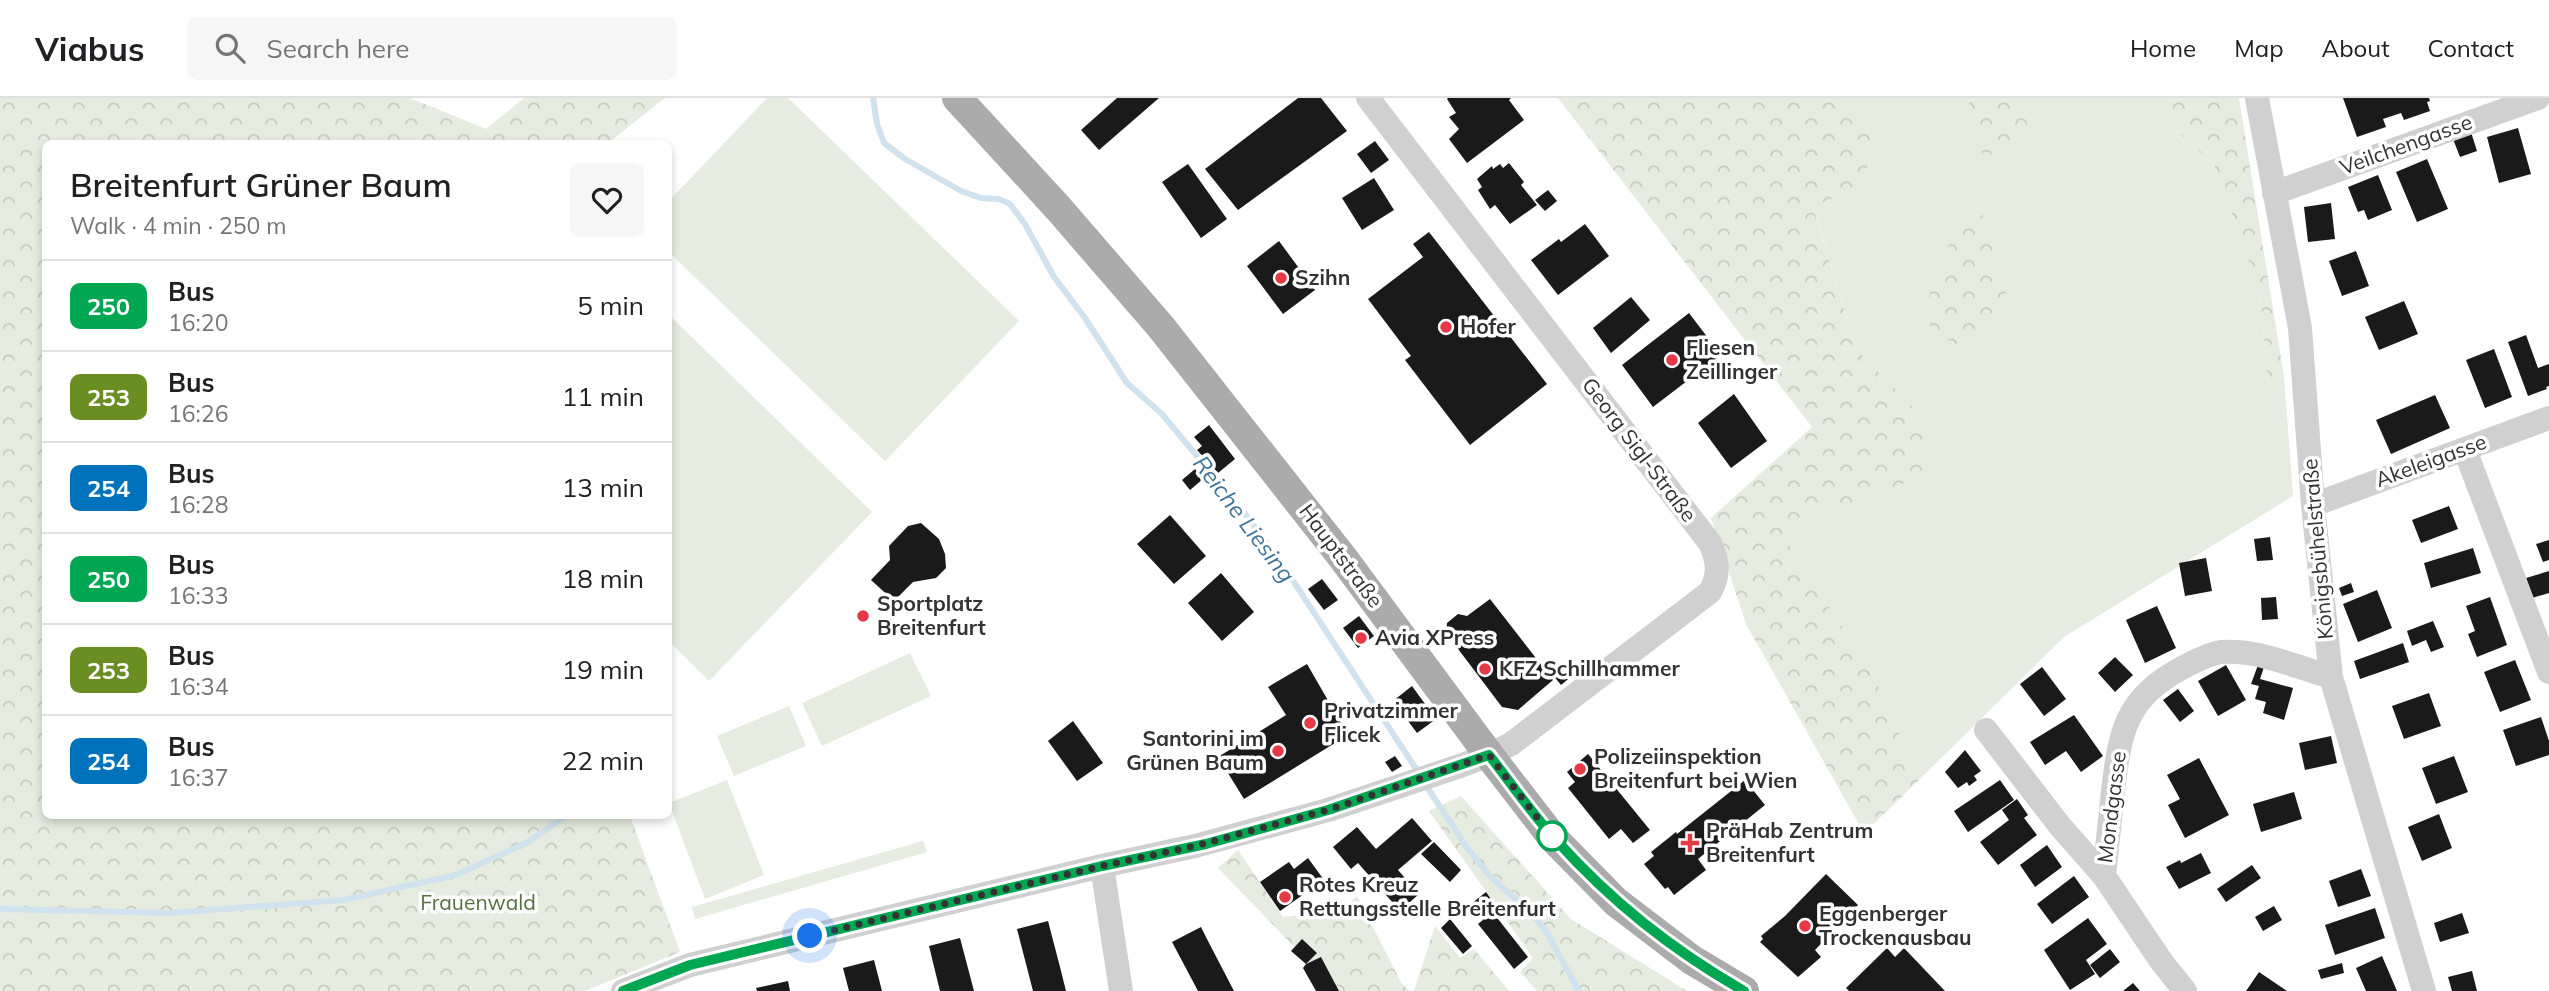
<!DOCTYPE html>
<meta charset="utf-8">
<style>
:root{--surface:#fff;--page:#f6f6f6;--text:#202124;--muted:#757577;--line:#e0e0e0}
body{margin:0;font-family:Mulish,sans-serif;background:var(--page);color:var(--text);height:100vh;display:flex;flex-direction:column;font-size:26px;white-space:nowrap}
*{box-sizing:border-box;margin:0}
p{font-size:23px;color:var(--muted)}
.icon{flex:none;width:38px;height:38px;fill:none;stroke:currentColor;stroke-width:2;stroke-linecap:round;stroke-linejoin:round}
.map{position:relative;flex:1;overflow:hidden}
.details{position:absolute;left:42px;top:42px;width:630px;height:679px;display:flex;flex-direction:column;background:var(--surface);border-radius:10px;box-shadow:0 4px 10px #0003}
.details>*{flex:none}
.badge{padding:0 14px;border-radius:10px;font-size:24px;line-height:46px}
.you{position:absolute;width:35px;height:35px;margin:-18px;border:5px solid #fff;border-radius:50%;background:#1a73e8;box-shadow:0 0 0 10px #1a73e833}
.map>.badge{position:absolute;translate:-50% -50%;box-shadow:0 0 0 4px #fff}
.round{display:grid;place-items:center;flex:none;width:74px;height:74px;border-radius:10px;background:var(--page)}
.summary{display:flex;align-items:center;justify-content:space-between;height:119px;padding:0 28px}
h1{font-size:33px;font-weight:600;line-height:52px}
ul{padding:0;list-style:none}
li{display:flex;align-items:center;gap:21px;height:91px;padding:0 28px;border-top:2px solid var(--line)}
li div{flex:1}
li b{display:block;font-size:26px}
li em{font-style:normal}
li .badge{min-width:77px;font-weight:700;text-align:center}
header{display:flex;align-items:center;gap:42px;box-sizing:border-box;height:98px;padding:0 35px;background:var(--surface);border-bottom:2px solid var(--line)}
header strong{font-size:33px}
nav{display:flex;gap:38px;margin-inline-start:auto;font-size:24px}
.search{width:490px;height:63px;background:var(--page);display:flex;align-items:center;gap:18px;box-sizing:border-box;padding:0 24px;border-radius:10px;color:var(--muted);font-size:26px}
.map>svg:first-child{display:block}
.grass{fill:#e6ecdf}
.forest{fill:url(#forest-crowns)}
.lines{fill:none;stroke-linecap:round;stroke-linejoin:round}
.stream{stroke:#cfe2ee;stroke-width:6}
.building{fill:#1a1a1a}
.minor{stroke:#d0d0d0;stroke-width:24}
.major{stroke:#ababab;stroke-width:30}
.line-casing{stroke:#fff;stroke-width:16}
.line{stroke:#00a651;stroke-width:10}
.walk{stroke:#333;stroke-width:7;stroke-dasharray:0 12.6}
.poi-dot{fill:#e63946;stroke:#fff;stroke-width:2.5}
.stop-dot{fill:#fff;stroke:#00a651;stroke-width:3.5}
.labels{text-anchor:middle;stroke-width:7;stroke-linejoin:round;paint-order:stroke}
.street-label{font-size:21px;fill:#333;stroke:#fff}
.poi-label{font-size:21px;font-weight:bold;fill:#333;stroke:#fff;text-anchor:start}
.park-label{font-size:21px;fill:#56703f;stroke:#fff}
.water-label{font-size:23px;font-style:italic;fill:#3f7597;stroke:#fff}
</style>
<header>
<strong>Viabus</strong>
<div class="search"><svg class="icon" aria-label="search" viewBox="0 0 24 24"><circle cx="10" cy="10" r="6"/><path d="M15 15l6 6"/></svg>Search here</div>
<nav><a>Home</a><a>Map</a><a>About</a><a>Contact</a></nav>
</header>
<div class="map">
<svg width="2549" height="893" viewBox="0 0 2549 893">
<defs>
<pattern id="forest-crowns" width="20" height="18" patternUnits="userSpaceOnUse" patternTransform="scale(1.75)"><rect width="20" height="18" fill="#e6ecdf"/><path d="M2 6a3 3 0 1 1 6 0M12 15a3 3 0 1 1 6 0" fill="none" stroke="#c6cbc0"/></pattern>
</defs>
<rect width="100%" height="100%" fill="#fff"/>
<!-- grass -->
<path class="grass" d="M767,0H788L1019,223L885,363L669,154V103Z
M1849,0H2141L2214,67L2260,196L2269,294L2284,279L2293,398L2064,539L1920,681L1874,579L1786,442L1806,409L1846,411L1934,332L1856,251L1813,108L1858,88L1878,49Z
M669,217L872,414L709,583L669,543Z
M910,555L931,598L822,648L802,605Z
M789,608L806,648L734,678L717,638Z
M727,682L764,777L705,801L669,705Z
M923,743L927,754L695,821L692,809Z"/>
<!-- forest -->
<path class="forest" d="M0,0H410L486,31L524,0H665L608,45L46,46V718H630L680,854L585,893H0Z
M1558,0H1849L1878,49L1858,88L1813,109L1856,251L1934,331L1920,378L1846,411L1806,409L1786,442L1874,579L1920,681L1864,735L1746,526L1711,420L1812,329Z
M1973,0C2007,0 2020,0 2031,36L2021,51L1983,58L1970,19L1969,3Z
M2141,0H2239L2284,279L2269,295L2260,196L2214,67Z
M1983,117L2002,144L1996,172L2009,203L1978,240L1958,247L1934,235L1923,214L1955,131Z
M1461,698L1571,821L1687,893H1537L1520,874L1533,860L1429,713Z
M1238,752L1283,819L1340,812L1357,798L1402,886L1410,893H1337L1218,770Z
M1435,828L1460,860L1474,851L1509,893H1414Z"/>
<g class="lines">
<!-- stream -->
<path class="stream" d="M873,0L877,26L884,45L905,61L961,93L981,100L999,101L1010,106L1025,126L1054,179L1085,220L1127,285L1162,316L1250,422L1292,481L1420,677
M1425,686L1468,751L1489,777L1533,817L1547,835L1579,893
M0,811L170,815L343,802L456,777L528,744L566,718"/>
</g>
<!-- building -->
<path class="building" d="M1117,0H1159L1099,52L1081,32Z
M1298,0H1321L1347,33L1238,112L1205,71Z
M1448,0H1511L1509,2L1524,22L1467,65L1449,41L1459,31L1449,19L1456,15L1447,1Z
M2343,0H2429L2430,3L2427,4L2430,13L2404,22L2401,15L2383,21L2386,29L2357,39Z
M2518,30L2531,76L2499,85L2487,39Z
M2471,34L2477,53L2460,59L2453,41Z
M1375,43L1389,62L1371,75L1357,56Z
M2427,61L2448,111L2417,124L2396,74Z
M1509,65L1524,84L1521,87L1537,107L1510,126L1495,107L1490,111L1478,92L1482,89L1477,81L1492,68L1493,71L1500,66L1503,70Z
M1188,66L1227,121L1201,140L1162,84Z
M2378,77L2392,112L2368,122L2364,112L2358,114L2348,89Z
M1374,80L1394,112L1362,132L1342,100Z
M1548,92L1557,103L1545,113L1535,102Z
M2331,105L2335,141L2308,144L2304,109Z
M1585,126L1609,158L1558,197L1531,162L1559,141L1561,144Z
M1429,134L1547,286L1470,347L1405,262L1411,258L1368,201L1423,159L1413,146Z
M1279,143L1315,192L1283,216L1247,168Z
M2356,153L2369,188L2342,198L2329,163Z
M1631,199L1650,222L1611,255L1593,230Z
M2404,203L2418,236L2379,252L2365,219Z
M1689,215L1721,257L1653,309L1622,267Z
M2526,237L2538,270L2549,266V288L2546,289L2547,291L2528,298L2508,244Z
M2494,251L2512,299L2485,310L2466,262Z
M1734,296L1767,343L1731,370L1698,325Z
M2435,297L2450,330L2391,356L2376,322Z
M1209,327L1235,361L1218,375L1197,352L1202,348L1194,339Z
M1195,371L1203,381L1190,392L1182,382Z
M2449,408L2458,431L2421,445L2412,422Z
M1170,417L1206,458L1174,486L1137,446Z
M921,425L939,441L945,456L946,470L936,480L913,484L894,503L871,482L890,462L889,448L908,428Z
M2270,439L2273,462L2257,463L2254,441Z
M2549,442V462L2543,464L2536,446Z
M2473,450L2481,475L2431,490L2424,465Z
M2206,460L2212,493L2185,498L2179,465Z
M2549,473V495L2532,500L2526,480Z
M1221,475L1254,514L1222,543L1188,505Z
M1322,481L1338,502L1324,512L1308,491Z
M2351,485L2354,494L2342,498L2339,490Z
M2377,492L2392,530L2358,544L2343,506Z
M2276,499L2278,521L2262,522L2261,500Z
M2490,499L2507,547L2477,559L2468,536L2475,533L2466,508Z
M1490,501L1553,582L1518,612L1502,609L1446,535L1447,525L1458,516L1467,518Z
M2157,508L2176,550L2145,565L2126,522Z
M1359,518L1374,538L1358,550L1343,530Z
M2433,523L2444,549L2431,554L2426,542L2412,548L2407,533Z
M2403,545L2409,564L2360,581L2354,563Z
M2115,559L2133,577L2115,594L2098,575Z
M2515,562L2531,602L2500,614L2484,574Z
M1307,566L1348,637L1244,701L1218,659L1286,617L1268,589Z
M2226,567L2246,602L2218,618L2198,583Z
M2258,567L2264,569L2260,581L2293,590L2284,622L2263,615L2266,604L2255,601L2259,588L2251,586Z
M1564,568L1572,578L1561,587L1553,577Z
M2042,569L2066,601L2044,618L2020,586Z
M1412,588L1436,621L1417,635L1393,603Z
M2178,591L2194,613L2180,624L2163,602Z
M2429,595L2441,628L2404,641L2392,608Z
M2074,617L2103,658L2081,674L2066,653L2045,667L2030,644Z
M2541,619L2549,643V657L2516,668L2503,632Z
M1073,623L1103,665L1077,683L1048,643Z
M2331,638L2337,665L2305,672L2299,645Z
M1965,652L1981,673L1974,678L1977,682L1969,688L1967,684L1958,690L1945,674Z
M1588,656L1650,732L1633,745L1621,731L1609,741L1568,690L1575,684L1567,674Z
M1395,658L1402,668L1392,674L1385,664Z
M2454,658L2468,694L2436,706L2422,670Z
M2199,660L2229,717L2185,740L2168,707L2180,701L2167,677Z
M1745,682L1765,707L1698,761L1706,772L1674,797L1668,789L1665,791L1644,766L1654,758L1651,754L1676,734L1677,736Z
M2000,682L2014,702L1968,734L1954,713Z
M2294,694L2302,721L2261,734L2253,706Z
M2017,701L2028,717L2024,720L2037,737L1998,767L1980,744L2009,722L2002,712Z
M2439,716L2452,750L2422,763L2408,729Z
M1412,720L1432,743L1398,772L1419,796L1400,813L1358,765L1351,771L1333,749L1357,729L1376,751Z
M1434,744L1461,772L1450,784L1421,756Z
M2047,747L2062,769L2035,789L2020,767Z
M2201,755L2211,775L2179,791L2166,769L2180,762L2181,765Z
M1308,760L1324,782L1280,813L1260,784L1289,764L1294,771Z
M2252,767L2261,780L2226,804L2217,791Z
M2361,771L2371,798L2338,809L2329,783Z
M1826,776L1858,807L1815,852L1821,859L1798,879L1760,844L1763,841L1761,838L1785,818Z
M2074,778L2089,799L2052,826L2037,806Z
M1486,794L1496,808L1491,812L1528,859L1514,871L1478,826L1483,822L1471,806Z
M2274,808L2282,822L2263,833L2255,819Z
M2375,810L2385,840L2335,857L2325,827Z
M2462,815L2469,835L2440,844L2434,825Z
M2088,820L2107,846L2086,862L2095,876L2070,892L2044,852Z
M1450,821L1472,848L1463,856L1441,830Z
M1048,823L1060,869L1066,893H1033L1017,831Z
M1201,829L1208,843L1234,893H1198L1172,844Z
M960,840L974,893H940L929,848Z
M1302,841L1317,855L1306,866L1321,859L1339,893H1316L1303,870L1306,866L1291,853Z
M1887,850L1895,859L1904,850L1945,893H1849L1846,890Z
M2110,851L2120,864L2100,880L2090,867Z
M2382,858L2397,893H2366L2356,870Z
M874,862L882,893H849L843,870Z
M2342,865L2344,875L2321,881L2318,872Z
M2472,873L2477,893H2452L2448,879Z
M2259,874L2287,893H2246Z
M788,883L790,893H757L756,890Z
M2133,885L2140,893H2123Z"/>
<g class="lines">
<!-- minor -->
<path class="minor" d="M2257,0L2300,230L2313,407L2331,579L2424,893
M2274,95L2538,0
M2465,352L2549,574
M2313,407L2549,320
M1986,632L2060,728L2104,778L2161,863L2185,893
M1102,768L1121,893
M2104,778C2107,750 2110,722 2113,693C2120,634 2125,600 2182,570C2193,564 2209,556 2221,554C2259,551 2295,569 2331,579
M623,893L690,867L1102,768L1195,748L1328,712L1460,668L1489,657L1511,646L1710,494C1720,476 1718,463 1710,445L1368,0"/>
<!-- major -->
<path class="major" d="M957,0L1059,111L1161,229L1343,460L1489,657L1553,740L1616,804L1692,862L1744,893"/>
</g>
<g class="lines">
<!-- line casing -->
<g class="line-casing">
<path id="line" d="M623,893L690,867L1102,768L1206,746L1328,712L1489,657C1511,685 1532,716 1556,742C1612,804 1671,851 1744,893"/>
</g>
<!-- line -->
<use href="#line" class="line"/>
<!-- walk -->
<path class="walk" d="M810,838L1102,768L1195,748L1328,712L1489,657L1553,740L1552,738"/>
</g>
<!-- markers -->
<g class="poi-dot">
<circle cx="1281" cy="180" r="7"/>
<circle cx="1446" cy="229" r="7"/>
<circle cx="1672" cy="262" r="7"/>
<circle cx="863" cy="518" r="7"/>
<circle cx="1361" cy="540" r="7"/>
<circle cx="1485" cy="571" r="7"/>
<circle cx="1310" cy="625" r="7"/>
<circle cx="1278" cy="653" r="7"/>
<circle cx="1580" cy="671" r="7"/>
<path d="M1686.5 734.5h7v7h7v7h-7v7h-7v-7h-7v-7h7z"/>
<circle cx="1285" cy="799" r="7"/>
<circle cx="1805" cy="828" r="7"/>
</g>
<circle class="stop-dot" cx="1552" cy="738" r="14"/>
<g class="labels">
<!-- street labels -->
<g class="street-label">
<text transform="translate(2406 47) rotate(-20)" y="7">Veilchengasse</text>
<text transform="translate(1639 352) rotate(53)" y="7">Georg Sigl-Straße</text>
<text transform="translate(2431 363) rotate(-20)" y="7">Akeleigasse</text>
<text transform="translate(2318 451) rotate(-95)" y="7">Königsbühelstraße</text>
<text transform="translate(1341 458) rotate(53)" y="7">Hauptstraße</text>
<text transform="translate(2112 709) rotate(-83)" y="7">Mondgasse</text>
</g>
<!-- poi labels -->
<g class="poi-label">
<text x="1295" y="187">Szihn</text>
<text x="1460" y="236">Hofer</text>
<text x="1686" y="257">Fliesen<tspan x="1686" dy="24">Zeillinger</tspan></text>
<text x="877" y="513">Sportplatz<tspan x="877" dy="24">Breitenfurt</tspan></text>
<text x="1375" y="547">Avia XPress</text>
<text x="1499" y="578">KFZ Schillhammer</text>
<text x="1324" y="620">Privatzimmer<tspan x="1324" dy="24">Flicek</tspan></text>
<text x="1264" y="648" text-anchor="end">Santorini im<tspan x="1264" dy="24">Grünen Baum</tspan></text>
<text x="1594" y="666">Polizeiinspektion<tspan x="1594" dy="24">Breitenfurt bei Wien</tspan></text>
<text x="1706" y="740">PräHab Zentrum<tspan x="1706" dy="24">Breitenfurt</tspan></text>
<text x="1299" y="794">Rotes Kreuz<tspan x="1299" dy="24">Rettungsstelle Breitenfurt</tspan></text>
<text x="1819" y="823">Eggenberger<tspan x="1819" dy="24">Trockenausbau</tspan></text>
</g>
<!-- park labels -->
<g class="park-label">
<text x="478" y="812">Frauenwald</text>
</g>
<!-- water labels -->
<g class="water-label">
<text transform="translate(1244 421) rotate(53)" y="8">Reiche Liesing</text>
</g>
</g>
</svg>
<div class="you" style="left:810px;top:838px"></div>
<section class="details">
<div class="summary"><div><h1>Breitenfurt Grüner Baum</h1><p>Walk · 4 min · 250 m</p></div><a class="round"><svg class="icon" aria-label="heart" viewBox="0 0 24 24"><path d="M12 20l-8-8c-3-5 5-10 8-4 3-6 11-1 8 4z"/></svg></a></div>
<ul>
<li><span class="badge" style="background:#00a651;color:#fff">250</span><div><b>Bus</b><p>16:20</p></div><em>5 min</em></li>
<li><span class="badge" style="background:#6b8e23;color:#fff">253</span><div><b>Bus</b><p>16:26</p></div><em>11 min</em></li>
<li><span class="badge" style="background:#0072bc;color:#fff">254</span><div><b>Bus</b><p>16:28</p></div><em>13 min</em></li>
<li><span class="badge" style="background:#00a651;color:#fff">250</span><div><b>Bus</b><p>16:33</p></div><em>18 min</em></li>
<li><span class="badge" style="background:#6b8e23;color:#fff">253</span><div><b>Bus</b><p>16:34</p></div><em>19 min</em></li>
<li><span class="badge" style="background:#0072bc;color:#fff">254</span><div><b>Bus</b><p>16:37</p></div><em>22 min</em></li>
</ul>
</section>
</div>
